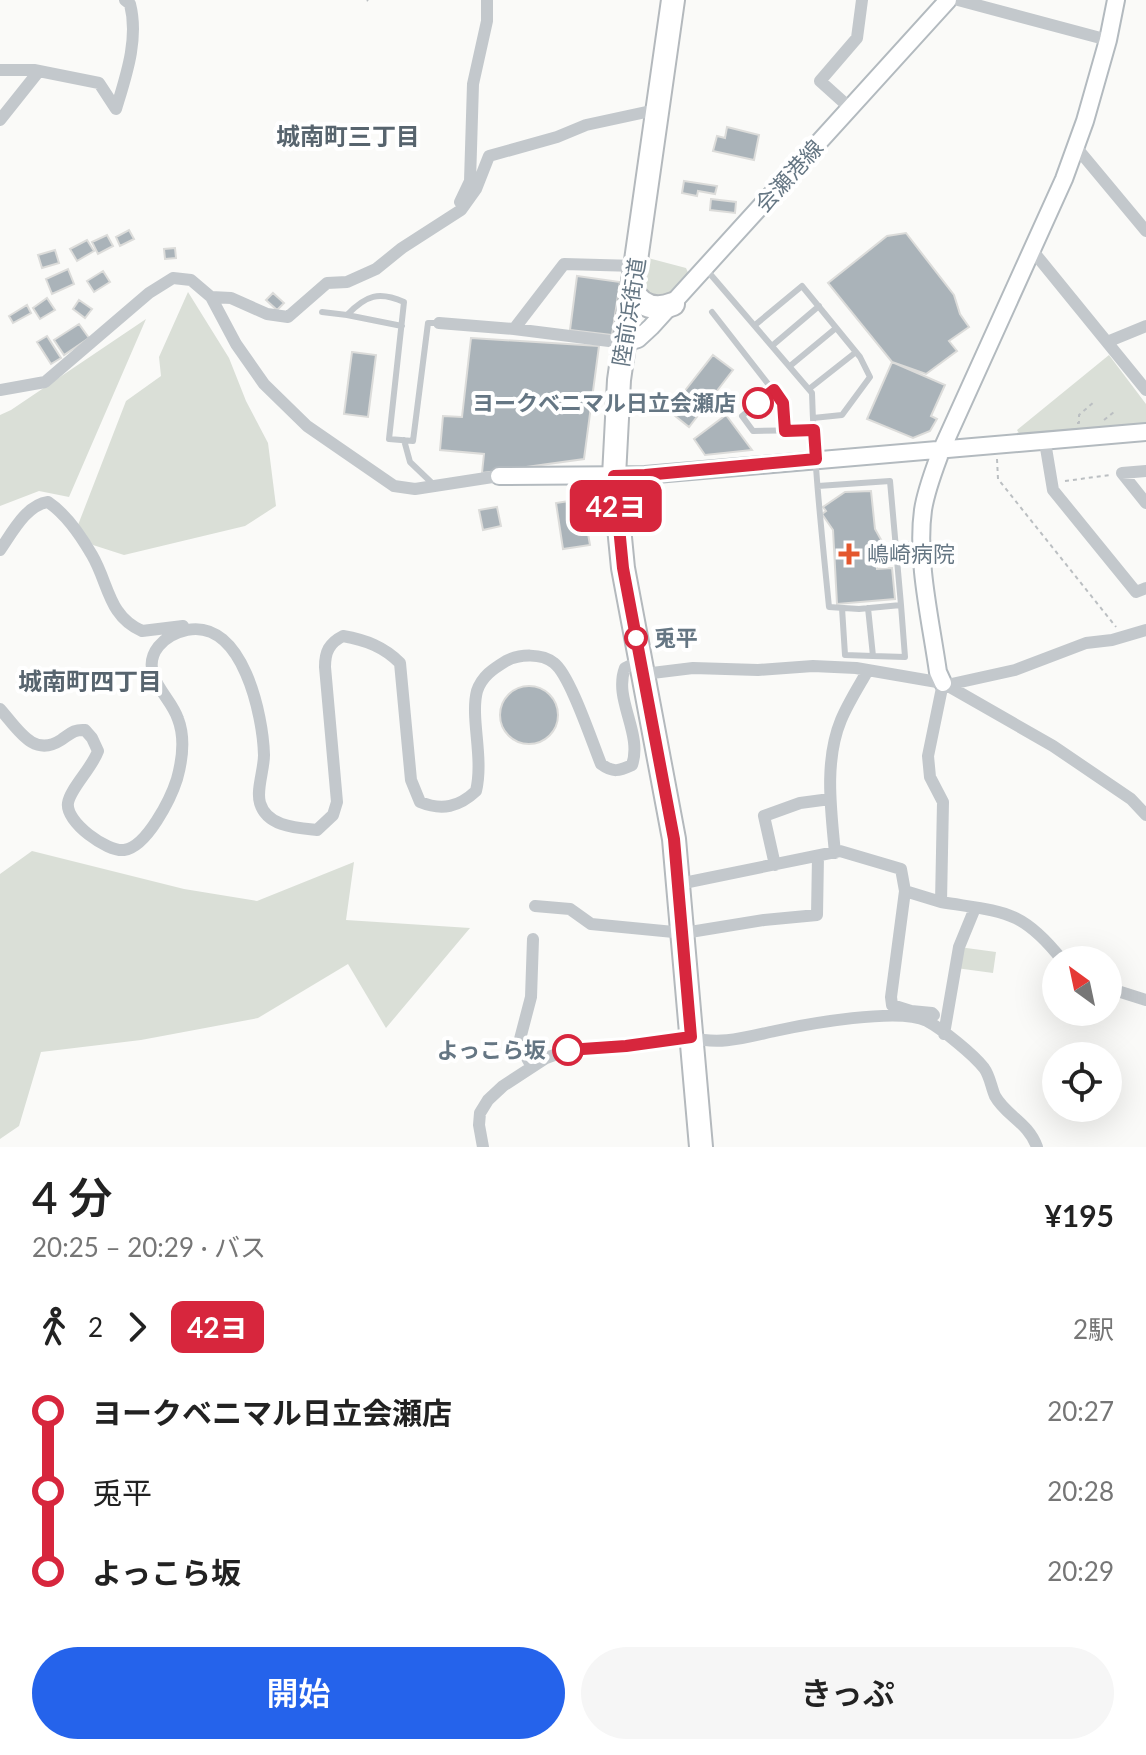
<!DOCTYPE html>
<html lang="ja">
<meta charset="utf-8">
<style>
:root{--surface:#fff;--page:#f6f6f6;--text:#222;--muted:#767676;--accent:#2563eb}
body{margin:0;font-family:Lato,"Noto Sans JP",sans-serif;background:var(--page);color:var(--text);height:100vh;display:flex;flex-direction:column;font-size:30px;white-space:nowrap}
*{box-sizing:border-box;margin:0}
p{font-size:26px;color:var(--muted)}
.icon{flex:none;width:44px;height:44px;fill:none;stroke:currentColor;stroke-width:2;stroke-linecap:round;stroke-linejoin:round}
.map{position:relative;height:1147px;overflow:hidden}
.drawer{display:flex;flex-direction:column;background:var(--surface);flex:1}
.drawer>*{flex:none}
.badge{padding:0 16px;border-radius:12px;font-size:28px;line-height:52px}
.needle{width:52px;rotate:327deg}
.controls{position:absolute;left:1042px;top:946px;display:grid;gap:16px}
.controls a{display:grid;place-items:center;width:80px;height:80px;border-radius:50%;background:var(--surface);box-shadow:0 8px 32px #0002;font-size:40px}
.map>.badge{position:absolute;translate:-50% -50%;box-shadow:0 0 0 4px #fff}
.legs{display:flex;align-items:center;gap:12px;height:88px;padding:0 32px;font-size:26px}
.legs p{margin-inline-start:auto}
.head{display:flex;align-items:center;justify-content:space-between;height:136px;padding:0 32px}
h1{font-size:44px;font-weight:600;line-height:60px}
.primary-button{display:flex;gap:16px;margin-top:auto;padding:16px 32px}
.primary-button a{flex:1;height:92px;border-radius:48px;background:var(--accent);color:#fff;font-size:32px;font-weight:600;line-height:92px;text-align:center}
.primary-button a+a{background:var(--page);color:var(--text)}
ul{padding:0 32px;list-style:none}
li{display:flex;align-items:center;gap:28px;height:80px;font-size:30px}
li i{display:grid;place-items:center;width:12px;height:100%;margin:0 10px;background:currentColor}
li i::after{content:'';width:20px;height:20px;margin:-10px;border:6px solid;border-radius:50%;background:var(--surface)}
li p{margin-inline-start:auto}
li:first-child i{background:linear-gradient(#0000 50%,currentColor 0)}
li:last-child i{background:linear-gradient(currentColor 50%,#0000 0)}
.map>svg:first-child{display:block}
.green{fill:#dadfd7}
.building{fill:#aab3b9;stroke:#dcdcda;stroke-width:2}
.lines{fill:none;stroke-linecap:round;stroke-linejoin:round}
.secondary-casing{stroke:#b3babf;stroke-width:20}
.highway-casing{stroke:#b4b9bd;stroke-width:26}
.path{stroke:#bbbfc2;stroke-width:2;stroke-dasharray:4 4;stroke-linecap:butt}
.lane{stroke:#c3c8cc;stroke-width:6}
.street{stroke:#c3c8cc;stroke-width:12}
.secondary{stroke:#fff;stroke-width:16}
.highway{stroke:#fff;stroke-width:22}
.line-1-casing{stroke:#fff;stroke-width:18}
.line-1{stroke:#d7263d;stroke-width:12}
.stop-1-dot{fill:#fff;stroke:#d7263d;stroke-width:4}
.poi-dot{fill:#e4572e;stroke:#fff;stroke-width:3}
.labels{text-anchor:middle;stroke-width:8;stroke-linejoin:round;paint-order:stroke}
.street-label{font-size:22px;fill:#657683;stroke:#fff}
.stop-label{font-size:22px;font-weight:bold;fill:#657683;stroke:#fff;text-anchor:end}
.poi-label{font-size:22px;fill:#657683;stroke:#fff;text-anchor:start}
.neighbourhood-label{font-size:24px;font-weight:bold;fill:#57646e;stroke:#fff}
</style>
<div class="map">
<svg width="1146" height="1147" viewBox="0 0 1146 1147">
<rect width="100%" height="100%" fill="#fafaf8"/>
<!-- green -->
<path class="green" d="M648,258L686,268L690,277L670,300H652L642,291Z
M188,292L229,358L246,401L268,443L276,506L245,526L124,555L93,545L78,525L126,401L161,376L159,357Z
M146,319L69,497L39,491L0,506V415L11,410Z
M1109,355L1146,404V426L1021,437L1017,430Z
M32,851L184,889L257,901L354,862L346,920L470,928L386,1028L348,964L258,1018L141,1040L41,1052L19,1126L0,1139V874Z
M959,947L996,952L993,973L956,968Z"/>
<!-- building -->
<path class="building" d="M727,127L759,135L754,160L713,151L717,136L725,138Z
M684,181L717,186L715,194L698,191L697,196L682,193Z
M711,199L736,202L735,213L710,210Z
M129,230L134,239L120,246L116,237Z
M906,233L954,295L960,314L969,327L949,341L957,351L926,374L892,362L828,283L887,236Z
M107,235L113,246L98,254L92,242Z
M87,240L94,251L77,261L70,249Z
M175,248L176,258L165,259L164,249Z
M55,250L59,263L42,268L38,255Z
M68,269L74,284L52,294L46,279Z
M103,271L110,282L94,292L87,281Z
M577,276L620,282L612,335L570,330Z
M273,293L284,303L277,310L266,300Z
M47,298L55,310L40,319L33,308Z
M79,300L92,309L85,318L73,309Z
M27,305L31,313L13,323L9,316Z
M79,324L89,338L64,355L54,340Z
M47,336L61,358L51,364L37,342Z
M471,338L599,346L584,459L482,473L484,454L440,450L443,416L462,417Z
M352,352L376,355L368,417L344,414Z
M713,355L733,370L689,427L669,411Z
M892,362L945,385L931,416L937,419L930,431L913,438L867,419Z
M726,415L752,450L705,455L694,439Z
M871,491L875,529L884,545L908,542L910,557L877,559V569L892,568L895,599L837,604L833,530L822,514L826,511L823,507L845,492Z
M582,499L590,545L563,549L556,503Z
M497,507L501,526L483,530L479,510Z
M500 715a29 29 0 1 1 58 0a29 29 0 1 1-58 0Z"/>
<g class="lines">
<!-- secondary casing -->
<g class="secondary-casing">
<path id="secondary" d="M625,343L638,339L651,327L948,0
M499,476L645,475L1146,432
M943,683L938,672C931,622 916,560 923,510C926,490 934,470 941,451L1064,179L1085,121L1108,40L1116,0"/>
</g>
<!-- highway casing -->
<g class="highway-casing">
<path id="highway" d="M673,0L619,380L614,476L623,568L674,839L701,1147
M632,289C640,307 656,311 673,304"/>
</g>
<!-- path -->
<path class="path" d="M367,0L368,1
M1104,420L1114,412
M1077,423H1079V415L1095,401
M997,459L998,479L1116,627
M1065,481L1110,475"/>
<!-- lane -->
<path class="lane" d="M705,268L812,393C814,464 822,536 829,607L859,609L901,605L890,481L818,486
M322,312L347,315
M712,312L783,403L785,431
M755,325L802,286L860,357L870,377L842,415L813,418
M402,326L347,315C366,295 379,291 404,302L389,439L413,441L428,323H439
M773,345L819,306
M790,366L836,328
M809,389L856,352
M774,390L742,416L753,431L814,430
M404,440L410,462L434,485
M842,608L845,655L873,656
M868,608L873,656L905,657L901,605"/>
<!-- street -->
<path class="street" d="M958,0L1108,40
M0,70H34L99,83L116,109C126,76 139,39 130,4L125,0
M850,108L820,81L857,38L862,0
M0,120L39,71
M1076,147L1146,231
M460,202L470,181L473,84L487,21V0
M1032,250L1146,390
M211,297L231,298L267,314L288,317L327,283L347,282L376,269L402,248L461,210L476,189L489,156L557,137L586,125L660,109
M439,323L514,329L625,343
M514,329L564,264L636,266
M1107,342L1146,326
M0,390L45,382L149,293L173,278L191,280L211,297L236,344L264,384L307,426L394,486L415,489L499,476
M1045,442L1053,490L1136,592L1146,588
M1146,471L1122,473L1146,503
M0,550C12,533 26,505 48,502C66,514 81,536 92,555C109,584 108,616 142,631L183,626
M644,674L693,668L758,670L813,666L856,668L943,683L1053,746L1131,799L1146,815
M947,685L1015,670L1086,643L1112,640L1146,630
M0,709C18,729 33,758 61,740C70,734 74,729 85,730L92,738L98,751C92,768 70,789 68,803C65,822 107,852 124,850C147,847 171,798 177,779C182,761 185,737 178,719C173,704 160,692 154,677C145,653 164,635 187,630C243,619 263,716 264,755C264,770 256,790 260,803C267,827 297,828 317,830L333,815L337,802L325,667C325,652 329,643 343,636C366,640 384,647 400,663L411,780L420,802C442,811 459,807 476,791C484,757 470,718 477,691C482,676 493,669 506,661C519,654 542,653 554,663C570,675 592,742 601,764C613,773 619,771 632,765C643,733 613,699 625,668L641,660
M835,853C831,810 824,761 841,720C848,703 859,686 868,670
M775,865L764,816L800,803L830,799
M679,884L840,851L901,869L905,891L941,902L943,802L930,777L928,756L943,683
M905,891L891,997L892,1005L911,1011L932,1013L934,1015L925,1020
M941,902C1002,912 1021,908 1062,960
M535,906L570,909L591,924L684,933L764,920L817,915L818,856
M1108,988L1146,1000
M944,1034L959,947L975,908
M532,1067L521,1047L520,1039L531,997L533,939
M483,1147L479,1125L480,1113L488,1100L503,1086L546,1058L568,1050L626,1046L691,1037C719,1046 747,1037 775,1031C807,1024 899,1007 927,1021C942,1029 973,1054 984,1068C990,1076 991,1087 995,1096C1006,1116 1028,1122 1037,1147"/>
<!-- secondary -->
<use href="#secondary" class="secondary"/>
<!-- highway -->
<use href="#highway" class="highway"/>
</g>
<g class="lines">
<!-- line-1 casing -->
<g class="line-1-casing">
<path id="line-1" d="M568,1050L626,1046L691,1037L674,839L623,568L614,476L645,475L816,459L814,430L785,431L783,403L774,390L758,403"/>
</g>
<!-- line-1 -->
<use href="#line-1" class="line-1"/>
</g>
<!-- markers -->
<g class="stop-1-dot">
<circle cx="758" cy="403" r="14"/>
<circle cx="636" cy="638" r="10"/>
<circle cx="568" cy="1050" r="14"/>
</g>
<path class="poi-dot" d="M845 542h8v8h8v8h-8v8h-8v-8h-8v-8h8z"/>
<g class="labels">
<!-- street labels -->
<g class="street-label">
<text transform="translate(789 176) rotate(-48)" y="8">会瀬港線</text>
<text transform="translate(629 312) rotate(-81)" y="8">陸前浜街道</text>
</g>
<!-- stop labels -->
<g class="stop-label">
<text x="736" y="411">ヨークベニマル日立会瀬店</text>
<text x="654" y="646" text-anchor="start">兎平</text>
<text x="546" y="1058">よっこら坂</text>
</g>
<!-- poi labels -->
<g class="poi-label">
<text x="867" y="562">嶋崎病院</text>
</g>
<!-- neighbourhood labels -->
<g class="neighbourhood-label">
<text x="348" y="145">城南町三丁目</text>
<text x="90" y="690">城南町四丁目</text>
</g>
</g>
</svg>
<div class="controls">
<a><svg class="needle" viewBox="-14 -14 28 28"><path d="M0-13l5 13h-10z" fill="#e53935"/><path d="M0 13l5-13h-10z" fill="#767676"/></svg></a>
<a><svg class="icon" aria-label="locate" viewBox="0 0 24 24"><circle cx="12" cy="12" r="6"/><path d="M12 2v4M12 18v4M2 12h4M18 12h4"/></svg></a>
</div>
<b class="badge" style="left:616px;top:506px;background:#d7263d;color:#fff">42ヨ</b>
</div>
<section class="drawer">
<div class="head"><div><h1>4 分</h1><p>20:25 – 20:29 · バス</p></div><b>¥195</b></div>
<div class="legs"><svg class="icon" aria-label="walk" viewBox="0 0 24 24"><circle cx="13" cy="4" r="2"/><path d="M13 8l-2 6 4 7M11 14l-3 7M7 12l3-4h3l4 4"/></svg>2<svg class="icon" aria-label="forward" viewBox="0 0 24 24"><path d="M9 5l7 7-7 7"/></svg><b class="badge" style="background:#d7263d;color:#fff">42ヨ</b><p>2駅</p></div>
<ul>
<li><i style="color:#d7263d"></i><b>ヨークベニマル日立会瀬店</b><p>20:27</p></li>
<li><i style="color:#d7263d"></i><span>兎平</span><p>20:28</p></li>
<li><i style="color:#d7263d"></i><b>よっこら坂</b><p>20:29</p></li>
</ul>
<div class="primary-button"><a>開始</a><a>きっぷ</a></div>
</section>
